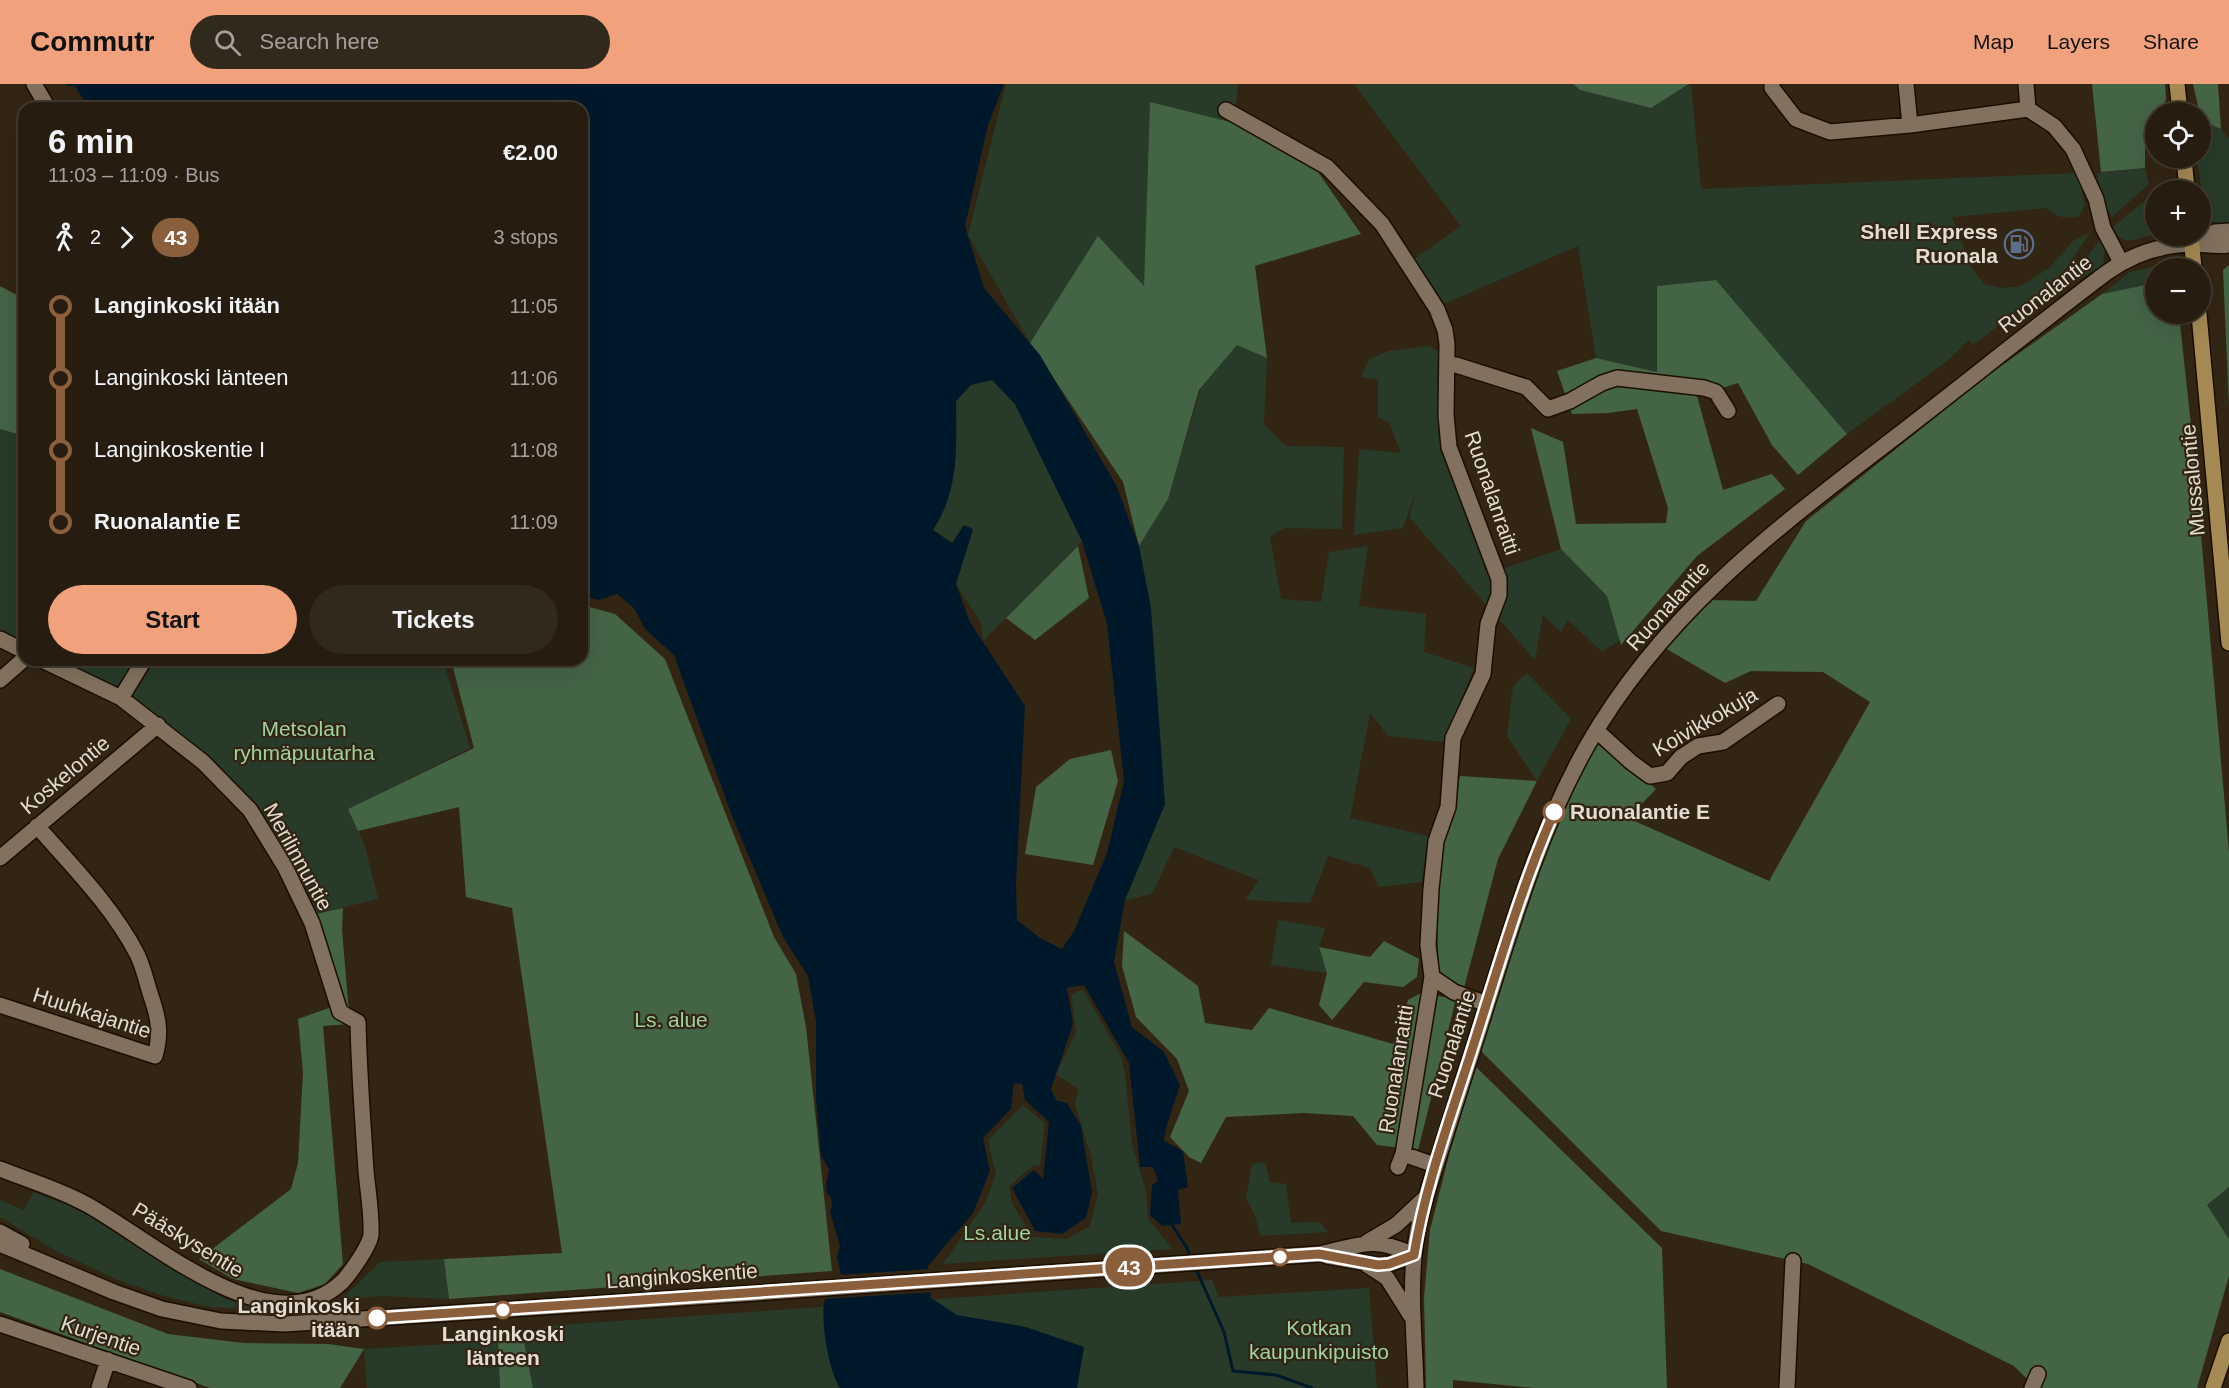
<!DOCTYPE html>
<meta charset="utf-8">
<style>
:root{--surface:#261c0f;--page:#32291d;--text:#f1f3f6;--muted:#a4a19e;--line:#423a2f;--accent:#f1a17c}
body{margin:0;font-family:Helvetica,sans-serif;background:var(--page);color:var(--text);height:100vh;display:flex;flex-direction:column;font-size:22px;white-space:nowrap}
*{box-sizing:border-box;margin:0}
p{font-size:20px;color:var(--muted)}
.icon{flex:none;width:33px;height:33px;fill:none;stroke:currentColor;stroke-width:2;stroke-linecap:round;stroke-linejoin:round}
.map{position:relative;flex:1;overflow:hidden}
.sheet{position:absolute;left:18px;top:18px;width:570px;height:564px;display:flex;flex-direction:column;background:var(--surface);border-radius:18px;box-shadow:0 6px 24px #0002,0 0 0 2px var(--line)}
.sheet>*{flex:none}
.badge{padding:0 12px;border-radius:20px;font-size:21px;line-height:39px}
.tools{position:absolute;left:2145px;top:18px;display:grid;gap:12px}
.tools a{display:grid;place-items:center;width:66px;height:66px;border-radius:50%;background:var(--surface);box-shadow:0 6px 24px #0002,0 0 0 2px var(--line);font-size:30px}
.map>.badge{position:absolute;translate:-50% -50%;box-shadow:0 0 0 3px #fff}
.legs{display:flex;align-items:center;gap:9px;height:66px;padding:0 30px;font-size:20px}
.legs p{margin-inline-start:auto}
.headline{display:flex;align-items:center;justify-content:space-between;height:102px;padding:0 30px}
h1{font-size:33px;font-weight:800;line-height:45px}
.button{display:flex;gap:12px;margin-top:auto;padding:12px 30px}
.button a{flex:1;height:69px;border-radius:36px;background:var(--accent);color:#111;font-size:24px;font-weight:800;line-height:69px;text-align:center}
.button a+a{background:var(--page);color:var(--text)}
ul{padding:0 30px;list-style:none}
li{display:flex;align-items:center;gap:21px;height:72px;font-size:22px}
li i{display:grid;place-items:center;width:9px;height:100%;margin:0 8px;background:currentColor}
li i::after{content:'';width:15px;height:15px;margin:-8px;border:4px solid;border-radius:50%;background:var(--surface)}
li p{margin-inline-start:auto}
li:first-child i{background:linear-gradient(#0000 50%,currentColor 0)}
li:last-child i{background:linear-gradient(currentColor 50%,#0000 0)}
header{display:flex;align-items:center;gap:36px;box-sizing:border-box;height:84px;padding:0 30px;background:var(--accent);color:#111}
header strong{font-size:28px}
nav{display:flex;gap:33px;margin-inline-start:auto;font-size:21px}
.search{width:420px;height:54px;background:var(--page);display:flex;align-items:center;gap:15px;box-sizing:border-box;padding:0 21px;border-radius:33px;color:var(--muted);font-size:22px}
.map>svg:first-child{display:block}
.green{fill:#283b29}
.forest{fill:#446446}
.water{fill:#00192a;fill-rule:evenodd}
.pier{fill:#332514}
.lines{fill:none;stroke-linecap:round;stroke-linejoin:round}
.stream{stroke:#00192a;stroke-width:3}
.minor-casing{stroke:#1b0e01;stroke-width:18}
.major-casing{stroke:#1b0e01;stroke-width:18}
.minor{stroke:#82715e;stroke-width:15}
.major{stroke:#a58a54;stroke-width:15}
.line-1-casing{stroke:#fff;stroke-width:14}
.line-1{stroke:#8b5e3c;stroke-width:9}
.stop-1-dot{fill:#fff;stroke:#8b5e3c;stroke-width:3}
.labels{text-anchor:middle;stroke-width:4.5;stroke-linejoin:round;paint-order:stroke}
.poi-label{font-size:21px;font-weight:bold;fill:#e5dcd1;stroke:#332514;text-anchor:end}
.street-label{font-size:21px;fill:#e5dcd1;stroke:#332514}
.park-label{font-size:21px;fill:#9ed3a1;stroke:#332514}
.stop-label{font-size:21px;font-weight:bold;fill:#e5dcd1;stroke:#332514;text-anchor:start}
</style>
<header>
<strong>Commutr</strong>
<div class="search"><svg class="icon" aria-label="search" viewBox="0 0 24 24"><circle cx="10" cy="10" r="6"/><path d="M15 15l6 6"/></svg>Search here</div>
<nav><a>Map</a><a>Layers</a><a>Share</a></nav>
</header>
<div class="map">
<svg width="2229" height="1304" viewBox="0 0 2229 1304">
<rect width="100%" height="100%" fill="#332514"/>
<!-- green -->
<path class="green" d="M1006,0H1238L1234,39L1150,19L1144,203L1098,153L1030,259L968,151Z
M1354,0H1573L1580,6L1650,24L1691,0L1701,105L2078,89L2085,121L2079,132C2065,135 2058,134 2047,124L1952,133L1971,183L1984,200L2002,204L2021,202L2050,183L2074,156L2090,149L2064,187L2052,200L1973,261L1969,256L1947,277L1847,350L1716,196L1657,202V288L1596,274L1578,162L1444,220L1407,180L1461,142Z
M2201,36L2221,45L2229,55V142L2209,136L2204,122L2197,74H2200Z
M2145,84L2149,100L2112,133L2102,120L2097,89Z
M2156,107L2155,150C2136,154 2125,165 2112,144Z
M2100,156L2105,164L2103,181L2060,207Z
M2161,181L2171,184H2156L2155,199L2102,210L2130,188Z
M1237,261L1267,274L1264,340L1286,362L1344,363L1342,445L1284,444L1270,453L1281,515L1321,518L1329,468L1368,462L1359,522L1426,530L1424,568L1474,584L1444,658L1388,652L1370,629L1350,734L1428,752L1422,798L1379,803L1370,784L1328,772L1310,819L1245,816L1264,789L1258,796L1174,763L1152,810L1125,816L1165,720L1139,462L1168,415L1201,304Z
M1428,262L1443,269L1440,367L1455,399L1487,490L1561,465L1607,512L1620,556L1602,568L1568,536L1561,548L1543,531L1535,576L1409,433L1417,404L1403,444L1354,451L1359,365L1401,369L1389,339L1378,333V295L1361,293L1369,275L1389,267Z
M992,296L1015,320L1082,457L983,557L981,539L956,500L973,445L953,459L933,446C960,404 956,364 956,317L971,301Z
M0,345L24,352V560L0,549Z
M57,576H140L121,608Z
M149,576H443L470,664L349,725L365,763L378,815L316,830L254,723L127,612Z
M1527,589L1571,635L1537,697L1507,652L1513,602Z
M1278,836L1325,844L1319,863L1327,889L1271,881Z
M1083,906L1121,972L1125,990L1132,1060L1146,1107L1148,1135L1173,1165L943,1180L985,1119L996,1090L988,1056L1023,1021L1045,1039L1040,1082L1034,1081L1009,1102L1012,1119L1032,1153L1067,1155L1090,1142L1098,1110L1091,1072L1075,1020L1078,1005L1056,990L1076,948L1071,910Z
M1265,1078L1270,1098L1286,1100L1291,1139L1320,1138L1328,1148L1260,1152L1256,1134L1246,1114L1252,1080Z
M2229,1103V1155L2207,1121Z
M33,1108L81,1125L225,1215L262,1226L209,1223L161,1211L118,1196L56,1167L0,1133V1116L24,1126Z
M444,1175L449,1215L380,1212L341,1216L380,1178Z
M1212,1196L1219,1213L1369,1204L1377,1304H533L523,1253L546,1250L545,1242Z
M498,1257L500,1304H367L364,1265Z"/>
<!-- forest -->
<path class="forest" d="M1573,0H1689L1651,24L1580,6Z
M2092,0H2165L2166,16L2159,28H2156L2155,36L2145,56V84L2101,88Z
M2193,0H2218L2221,45L2201,36Z
M1150,18L1234,39L1318,88L1361,150L1255,182L1267,274L1237,261L1199,306L1168,415L1139,462L1123,398L1030,259L1098,152L1144,202Z
M2229,181V322L2223,186Z
M1716,196L1847,350L1798,391L1772,361L1738,299L1697,312L1723,406L1772,390L1785,405L1697,472L1621,561L1607,512L1561,465L1531,344L1563,358L1576,440L1666,439L1668,424L1637,325L1608,329L1572,330L1557,287L1596,274L1657,288V202Z
M2155,199L2156,230H2179L2193,360L2229,768V1103L2207,1121L2229,1155V1192L2197,1304H2036L2014,1282L1808,1180L1661,1147L1481,967C1510,860 1546,756 1597,657L1656,705L1628,734L1769,797L1870,618L1823,588L1751,587L1725,599L1665,564L1711,516L1756,517L1806,437L1987,292L2102,210Z
M0,202L24,215V352L0,345Z
M1078,462L1089,514L1035,556L1006,534Z
M582,521L615,530L665,575L774,853L796,890L806,943L832,1187L449,1215L444,1175L562,1169L512,824L466,813L459,723L358,747L348,725L474,664L451,576H582Z
M1111,666L1118,697L1093,781L1025,770L1036,703L1070,675Z
M1460,692L1537,697L1498,775L1464,904L1439,888L1436,822L1444,759Z
M343,824L342,846L350,940L323,942L343,1180L325,1200L298,1209L233,1195L199,1175L291,1105L298,1079L303,988L298,935L343,919L316,830Z
M1124,847L1198,902L1205,939L1252,946L1269,924L1393,960L1408,916L1421,909L1456,915L1418,1066L1377,1061L1353,1032L1304,1029L1226,1033L1201,1079L1189,1073L1170,1053L1189,1007L1177,975L1136,933L1122,882Z
M1384,857L1419,875L1417,893L1403,903L1364,898L1332,936L1319,921L1327,889L1319,863L1370,873Z
M1476,983L1662,1164L1667,1304H1534L1453,1296V1304H1426L1424,1214L1430,1146L1449,1071Z
M0,1185L168,1250L243,1259L328,1260L364,1265L340,1304H210L0,1228Z
M523,1253L533,1304H500L498,1257Z"/>
<!-- water -->
<path class="water" d="M66,0H1004L988,41L965,142L984,204L1040,271L1116,401L1139,462L1151,524L1165,720L1125,816L1114,878L1132,943L1164,968L1180,1001L1166,1044L1164,1057L1183,1067L1188,1103L1178,1106L1181,1140L1162,1142L1150,1131L1152,1101L1158,1097L1153,1083H1140L1129,979L1084,901L1067,904L1073,940L1051,1005L1056,1016L1067,1019L1081,1042L1092,1108L1086,1134L1062,1150L1035,1147L1012,1104L1034,1086L1043,1095L1049,1038L1025,1016L1022,1000L1014,999L1011,1025L983,1054L990,1087L973,1129L928,1182L931,1214L957,1231L1026,1243L1084,1263L1077,1304H840C829,1287 821,1241 824,1220C825,1211 835,1199 841,1191L837,1173L840,1163L830,1127L832,1122L831,1113L827,1110L826,1100L829,1085L821,1072L816,1015V937L808,892L783,853L732,732L674,571L645,545L634,524L617,510L599,516L582,512V24H89L75,2H67ZM992,296L1015,320L1082,457L1107,540L1124,697L1107,769L1074,847L1062,865L1040,854L1017,836L1016,800L1025,622L970,538L956,500L973,445L964,441L952,459L933,446C960,404 956,364 956,317L971,301Z"/>
<!-- pier -->
<path class="pier" d="M932,1185L934,1208L822,1215L837,1191Z"/>
<g class="lines">
<!-- stream -->
<path class="stream" d="M1172,1141L1187,1164L1191,1174
M1195,1183L1224,1248L1233,1287L1276,1291L1312,1304"/>
<!-- minor casing -->
<g class="minor-casing">
<path id="minor" d="M34,0L48,24
M1772,0V4L1796,35L1830,48L1910,41L2028,25L2054,42L2073,65L2096,115L2103,144L2121,178
M1906,0L1910,41
M2026,0L2028,25
M1226,26L1327,83L1382,140L1437,225L1445,246L1447,260L1446,331L1449,363L1499,495V511L1488,540L1483,590L1453,654L1448,723L1436,757L1431,805L1428,861L1432,893L1454,908L1487,920
M2192,160L2215,148L2229,147
M1448,280L1456,281L1526,303L1548,325L1570,317L1602,299L1617,294L1704,304L1716,308L1728,327
M0,555L24,567
M0,596L24,575
M121,614L144,576
M1597,647L1631,678L1650,692L1667,689L1681,673L1698,662L1723,658L1778,620
M0,774L158,641
M0,921L155,972C162,948 158,932 150,909C146,896 143,882 137,870C112,822 72,782 37,742
M1403,1070L1435,1081
M1398,1083L1403,1070L1432,893
M0,1085C28,1096 58,1105 84,1119C149,1153 271,1267 343,1197C351,1188 369,1163 371,1151C372,1131 368,1108 366,1087C363,1038 359,988 358,938L340,928L312,839L285,783L250,726L203,678L121,614L42,576
M0,1148L22,1160
M1367,1158L1396,1141L1426,1113
M0,1160L114,1208L162,1225L221,1237L285,1240C630,1219 974,1193 1319,1170C1362,1161 1371,1151 1414,1171
M1327,1172L1378,1181L1389,1180L1414,1171
M1367,1181L1387,1194L1411,1232
M0,1240L189,1304
M99,1304L108,1276
M1416,1304C1415,1260 1410,1216 1414,1173C1417,1136 1430,1100 1441,1065C1455,1021 1469,977 1483,933C1512,841 1539,747 1587,662C1664,527 1777,444 1898,351C1968,297 2036,242 2106,189C2131,171 2160,161 2191,160C2204,160 2216,163 2229,161
M1787,1304L1793,1177
M2032,1304L2038,1290"/>
</g>
<!-- major casing -->
<g class="major-casing">
<path id="major" d="M2177,0L2180,28
M2184,74L2187,106
M2191,152L2194,184
M2199,230L2229,559
M2213,1304L2229,1257"/>
</g>
<!-- minor -->
<use href="#minor" class="minor"/>
<!-- major -->
<use href="#major" class="major"/>
</g>
<g class="lines">
<!-- line-1 casing -->
<g class="line-1-casing">
<path id="line-1" d="M377,1234L1319,1170L1378,1181L1389,1180L1414,1171C1425,1102 1450,1035 1471,969C1497,888 1520,806 1554,728"/>
</g>
<!-- line-1 -->
<use href="#line-1" class="line-1"/>
</g>
<!-- icons -->
<defs>
<g id="fuel-ring" transform="scale(1.5)"><circle r="9.5" fill="#332514" stroke="#5c6f8a" stroke-width="1.5"/><path d="M-5.5-6h7V0h2V4h1.3V-2.5L3-4.5l.8-.8L6-3V5H2.5V1h-1V6h-7ZM-4.2-4.7v3.2H.2V-4.7Z" fill="#5c6f8a"/></g>
</defs>
<g fill-rule="evenodd">
<use href="#fuel-ring" x="2019" y="160"/>
</g>
<!-- markers -->
<g class="stop-1-dot">
<circle cx="1554" cy="728" r="10"/>
<circle cx="1280" cy="1173" r="8"/>
<circle cx="503" cy="1226" r="8"/>
<circle cx="377" cy="1234" r="10"/>
</g>
<g class="labels">
<!-- poi labels -->
<g class="poi-label">
<text x="1998" y="155">Shell Express<tspan x="1998" dy="24">Ruonala</tspan></text>
</g>
<!-- street labels -->
<g class="street-label">
<text transform="translate(2045 210) rotate(-38)" y="7">Ruonalantie</text>
<text transform="translate(2193 396) rotate(-95)" y="7">Mussalontie</text>
<text transform="translate(1492 409) rotate(71)" y="7">Ruonalanraitti</text>
<text transform="translate(1668 522) rotate(-48)" y="7">Ruonalantie</text>
<text transform="translate(1705 638) rotate(-30)" y="7">Koivikkokuja</text>
<text transform="translate(65 691) rotate(-40)" y="7">Koskelontie</text>
<text transform="translate(298 773) rotate(61)" y="7">Merilinnuntie</text>
<text transform="translate(92 929) rotate(18)" y="7">Huuhkajantie</text>
<text transform="translate(1452 960) rotate(-72)" y="7">Ruonalantie</text>
<text transform="translate(1396 985) rotate(-81)" y="7">Ruonalanraitti</text>
<text transform="translate(188 1156) rotate(31)" y="7">Pääskysentie</text>
<text transform="translate(682 1192) rotate(-4)" y="7">Langinkoskentie</text>
<text transform="translate(101 1252) rotate(19)" y="7">Kurjentie</text>
</g>
<!-- park labels -->
<g class="park-label">
<text x="304" y="652">Metsolan<tspan x="304" dy="24">ryhmäpuutarha</tspan></text>
<text x="671" y="943">Ls. alue</text>
<text x="997" y="1156">Ls.alue</text>
<text x="1319" y="1251">Kotkan<tspan x="1319" dy="24">kaupunkipuisto</tspan></text>
</g>
<!-- stop labels -->
<g class="stop-label">
<text x="1570" y="735">Ruonalantie E</text>
<text x="360" y="1229" text-anchor="end">Langinkoski<tspan x="360" dy="24">itään</tspan></text>
<text x="503" y="1257" text-anchor="middle">Langinkoski<tspan x="503" dy="24">länteen</tspan></text>
</g>
</g>
</svg>
<div class="tools">
<a><svg class="icon" aria-label="locate" viewBox="0 0 24 24"><circle cx="12" cy="12" r="6"/><path d="M12 2v4M12 18v4M2 12h4M18 12h4"/></svg></a>
<a>+</a>
<a>−</a>
</div>
<b class="badge" style="left:1129px;top:1183px;background:#8b5e3c;color:#fff">43</b>
<section class="sheet">
<div class="headline"><div><h1>6 min</h1><p>11:03 – 11:09 · Bus</p></div><b>€2.00</b></div>
<div class="legs"><svg class="icon" aria-label="walk" viewBox="0 0 24 24"><circle cx="13" cy="4" r="2"/><path d="M13 8l-2 6 4 7M11 14l-3 7M7 12l3-4h3l4 4"/></svg>2<svg class="icon" aria-label="forward" viewBox="0 0 24 24"><path d="M9 5l7 7-7 7"/></svg><b class="badge" style="background:#8b5e3c;color:#fff">43</b><p>3 stops</p></div>
<ul>
<li><i style="color:#8b5e3c"></i><b>Langinkoski itään</b><p>11:05</p></li>
<li><i style="color:#8b5e3c"></i><span>Langinkoski länteen</span><p>11:06</p></li>
<li><i style="color:#8b5e3c"></i><span>Langinkoskentie I</span><p>11:08</p></li>
<li><i style="color:#8b5e3c"></i><b>Ruonalantie E</b><p>11:09</p></li>
</ul>
<div class="button"><a>Start</a><a>Tickets</a></div>
</section>
</div>
